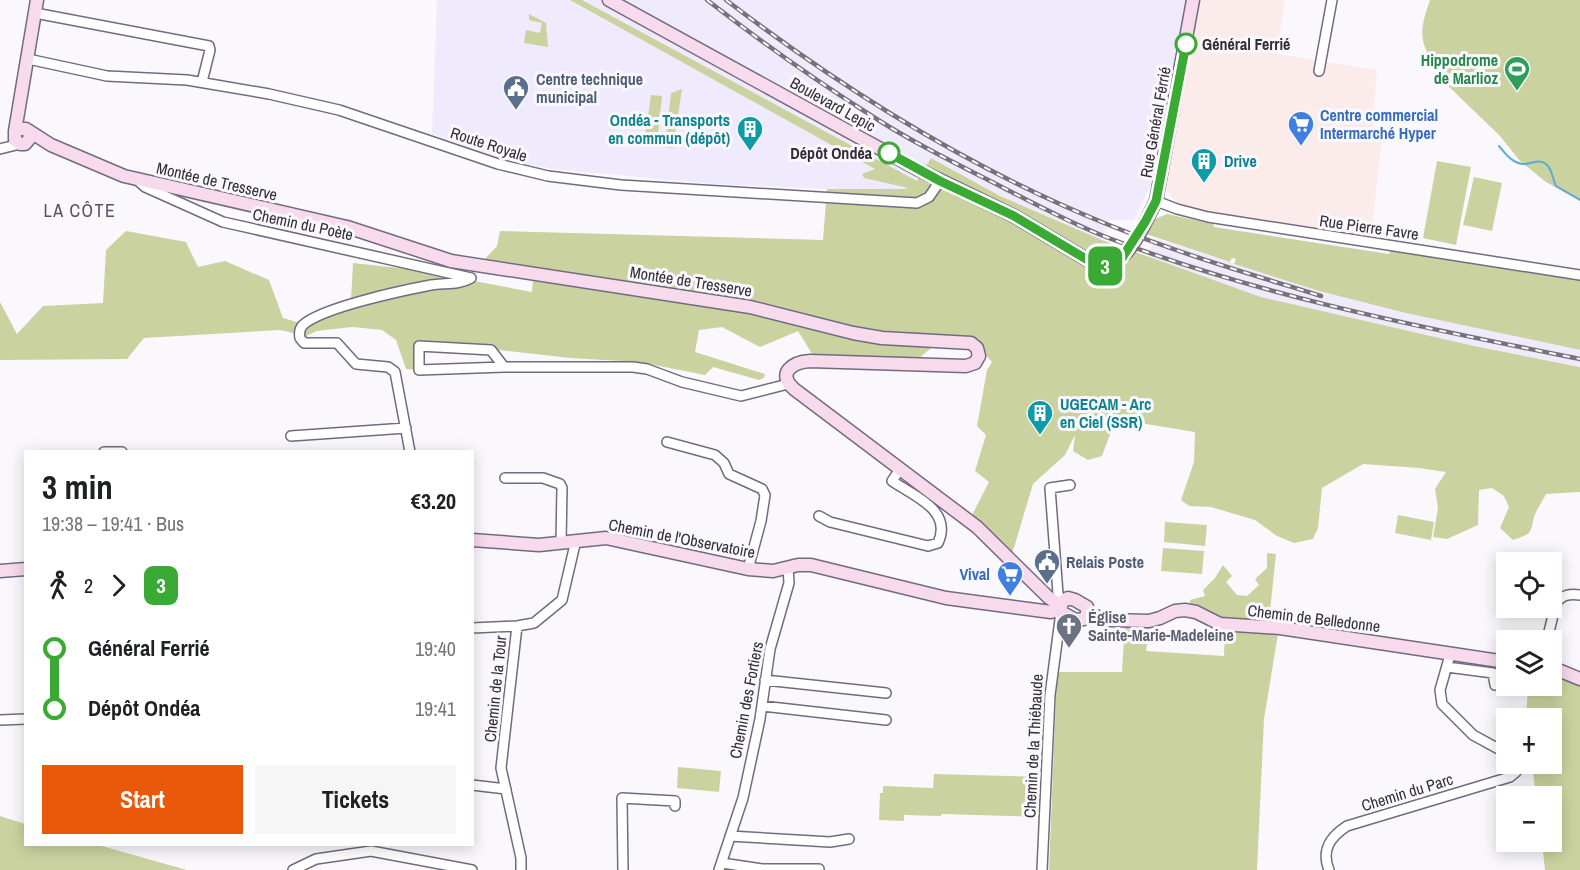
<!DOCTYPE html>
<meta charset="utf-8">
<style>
:root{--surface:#fff;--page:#f6f6f6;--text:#202124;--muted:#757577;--accent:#ea580c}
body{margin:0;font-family:"Archivo Narrow",sans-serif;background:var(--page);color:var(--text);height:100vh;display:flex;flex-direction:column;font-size:22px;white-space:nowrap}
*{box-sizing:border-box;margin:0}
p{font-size:20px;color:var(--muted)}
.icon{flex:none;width:33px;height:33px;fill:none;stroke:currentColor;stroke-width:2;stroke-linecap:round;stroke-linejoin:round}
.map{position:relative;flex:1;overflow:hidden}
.sheet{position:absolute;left:24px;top:450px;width:450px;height:396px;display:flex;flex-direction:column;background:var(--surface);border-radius:0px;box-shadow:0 3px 15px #0003}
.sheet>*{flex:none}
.badge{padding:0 12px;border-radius:9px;font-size:21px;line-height:39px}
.controls{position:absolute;left:1496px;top:552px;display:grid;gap:12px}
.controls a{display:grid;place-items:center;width:66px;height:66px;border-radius:0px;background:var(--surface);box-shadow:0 3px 15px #0003;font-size:30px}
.map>.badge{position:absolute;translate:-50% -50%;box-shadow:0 0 0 3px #fff}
.legs{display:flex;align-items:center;gap:9px;height:66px;padding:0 18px;font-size:20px}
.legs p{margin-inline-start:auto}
.head{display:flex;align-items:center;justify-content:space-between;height:102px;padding:0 18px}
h1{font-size:33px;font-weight:800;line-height:45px}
.primary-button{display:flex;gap:12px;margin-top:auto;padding:12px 18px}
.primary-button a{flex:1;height:69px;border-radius:0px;background:var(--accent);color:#fff;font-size:24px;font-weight:800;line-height:69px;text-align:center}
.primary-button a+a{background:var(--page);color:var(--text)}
ul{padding:0 18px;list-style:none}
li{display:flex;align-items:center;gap:21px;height:60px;font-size:22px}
li i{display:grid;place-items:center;width:9px;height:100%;margin:0 8px;background:currentColor}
li i::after{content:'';width:15px;height:15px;margin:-8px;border:4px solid;border-radius:50%;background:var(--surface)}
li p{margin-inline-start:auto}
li:first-child i{background:linear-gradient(#0000 50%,currentColor 0)}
li:last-child i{background:linear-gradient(currentColor 50%,#0000 0)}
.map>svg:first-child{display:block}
.commercial{fill:#fbebea}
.built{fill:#f0eafd}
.green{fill:#cad3a0}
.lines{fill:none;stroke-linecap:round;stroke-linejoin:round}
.stream{stroke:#5daad8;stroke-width:2}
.street-casing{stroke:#726b80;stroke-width:12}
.secondary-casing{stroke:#726b80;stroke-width:15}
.street{stroke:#fff;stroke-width:9}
.secondary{stroke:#f8daed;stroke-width:12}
.rail-casing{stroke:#75727a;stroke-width:4.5}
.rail{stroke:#faf8fd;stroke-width:2;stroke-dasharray:7;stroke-linecap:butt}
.line-1-casing{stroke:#fff;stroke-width:14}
.line-1{stroke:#3aaa35;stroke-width:9}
.stop-1-dot{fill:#fff;stroke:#3aaa35;stroke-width:3}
.labels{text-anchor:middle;stroke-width:6;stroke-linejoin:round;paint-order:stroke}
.stop-label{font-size:16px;font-weight:bold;fill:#302d36;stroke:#faf8fd;text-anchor:start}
.leisure-label{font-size:16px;font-weight:bold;fill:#27864d;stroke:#faf8fd;text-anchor:end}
.service-label{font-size:16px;font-weight:bold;fill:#4e5e75;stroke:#faf8fd;text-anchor:start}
.street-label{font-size:16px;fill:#302d36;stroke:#faf8fd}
.shop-label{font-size:16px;font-weight:bold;fill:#366cbe;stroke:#faf8fd;text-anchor:start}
.culture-label{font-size:16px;font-weight:bold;fill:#0d838f;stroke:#faf8fd;text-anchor:start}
.worship-label{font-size:16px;font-weight:bold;fill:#5b616d;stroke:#faf8fd;text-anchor:start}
.neighbourhood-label{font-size:18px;letter-spacing:1.5px;fill:#585165;stroke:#faf8fd}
</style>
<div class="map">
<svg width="1580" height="870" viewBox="0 0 1580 870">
<rect width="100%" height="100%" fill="#faf8fd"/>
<!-- commercial -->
<path class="commercial" d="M1199,0H1285L1277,54L1377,70L1372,135L1382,138L1371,236L1264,222L1179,206L1166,189Z"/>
<!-- built -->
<path class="built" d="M437,0H1187L1153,180L1134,220H1109L1102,240L1000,196L931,158L912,190L827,189L714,184L562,170L497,160L432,134Z
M1154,238L1319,291L1406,313L1580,350V367L1474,346L1261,297L1147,257Z"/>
<!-- green -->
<path class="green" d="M570,0H582L917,181L931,158L1000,196L1102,240L1261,297L1474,346L1580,367V492L1546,494C1543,501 1536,510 1534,517C1530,536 1531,533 1513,540L1500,528L1509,507L1504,496L1492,488L1479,490L1478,525L1447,539L1433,537L1438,508L1435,489L1446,472L1419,468L1363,464L1322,488L1318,528L1313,539L1294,543L1277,536L1255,520L1211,507L1189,506L1181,500L1194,462L1195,432L1146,424L1112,429L1102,456L1088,460L1073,451L1075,435L1065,455L1033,484L1012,554L971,517L989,482L975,471L986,435L977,426L987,370L992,362L981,350L935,345L919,358L814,357L798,331L760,347L722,327L699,330L695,352L765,374L764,378L759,380L713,367L705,375L639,362L570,358L417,341L416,370L406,369L396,340L382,330L352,327L317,331L306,336L280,330L144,338L127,359L0,360V302L17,334L43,306L103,303L106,250L126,231L186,242L198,267L225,261L269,280L283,318L297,322L351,301L353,263L417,270L532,292L534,268L483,261L497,246L500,231L823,240L827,189H908L904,187L864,178L862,174L875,169Z
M1430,0H1580V201L1546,182L1520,161L1500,136L1444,82L1448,77C1419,49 1417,36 1430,0Z
M529,14L546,23L548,47L524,43L526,30L540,33L542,23L529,20Z
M682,89L673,148L665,147L671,93Z
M651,95L662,96L657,144L653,147L643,145L646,128L652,123L648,116Z
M1437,161L1471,167L1456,245L1423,238Z
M1474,177L1502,183L1492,231L1463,225Z
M1167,214L1213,224L1214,227L1389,254L1391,250L1580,279V350L1406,313L1319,291L1234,264L1236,259L1232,258L1230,262L1146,234L1155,219Z
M1398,515L1434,522L1431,540L1395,533Z
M1165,522L1207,525L1205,546L1164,542Z
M1163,548L1204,551L1202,574L1161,571Z
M1267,553L1276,554L1269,621L1223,617L1190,603V600L1205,596L1203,590L1215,578L1223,565L1232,576L1226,582L1237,595L1247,596L1259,585L1255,579L1267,568Z
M1125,624L1150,626L1146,651L1224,656L1225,630L1278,634L1264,719L1257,870H1049L1057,672H1122Z
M1551,671L1580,684V870H1545L1542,842H1551V796H1536L1532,764H1551V718H1526L1528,686H1551Z
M678,767L721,771L719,792L677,788Z
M934,774L1041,777L1040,817L941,814V816L904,815V821L879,820L880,793H883V786L933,788Z
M0,816L25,824L26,844L98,845L187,870H0Z"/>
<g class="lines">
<!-- stream -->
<path class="stream" d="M1499,146C1505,153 1511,162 1522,164C1530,165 1539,158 1546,164C1553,170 1552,178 1556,186L1580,200"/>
<!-- street casing -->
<g class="street-casing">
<path id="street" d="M35,13L209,46L210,50L202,82
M28,59L107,76L187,80L269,94L339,110L498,164L548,176L621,185L917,203L929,197L940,181
M1319,71L1332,0
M0,149L20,144
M136,179L145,187L223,222L471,278
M1156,201L1177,209L1208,217L1580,275
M504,367L491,350L419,346V370L504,367H633L647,369L682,382L741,396L788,384
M291,436L406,428
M667,442L715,455L724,463L729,474L762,489L765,495L761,521L748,569
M104,452H122
M410,452L395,372L388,367L356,364L337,343H304L300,338C299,333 299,329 303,325C321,308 400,291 426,286C442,282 457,286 471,278
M505,478H543L560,484L562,488L561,542
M819,516L830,522L928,546L938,543C953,510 914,496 892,481L900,469
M1062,601L1058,594L1050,488L1070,485
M517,626L501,768L521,858V870
M472,628L517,626L534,623L562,600L576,540
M1547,640L1556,603C1563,594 1570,594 1580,595
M1450,655L1440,690L1442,704L1473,735L1506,753
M1447,667L1493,673L1495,685
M765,680L886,693
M762,706L886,720
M0,720L26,719
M472,785L506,789
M730,836L830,842L849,839
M722,863L762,869H819
M293,870L316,859L371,851L472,870
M623,870L622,798L675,801V806
M719,870L743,798L760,719L770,649L789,583L788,568
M1042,870L1050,695L1061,612
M1329,870C1321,850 1330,837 1347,826L1510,777L1516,772L1519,764"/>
</g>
<!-- secondary casing -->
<g class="secondary-casing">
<path id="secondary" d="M609,0L917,169L1014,216L1091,262C1124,278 1144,224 1156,201L1193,0
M15,131L37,0
M29,132L30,138L25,144H20L15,140V131L18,129H26L51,145L124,176L347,227L451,261L750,307L853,333L882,338L971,343L977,348L979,356L975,363L966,366L810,361C793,362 776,373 794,389L977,527L1048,597L1061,606
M472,540L539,545L606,538L748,569L773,571L798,565H811L946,598L1051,612L1060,610
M0,571L26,569
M1068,598L1075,600L1087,607V614L1084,619L1076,620L1061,612V603Z
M1087,614L1110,620L1149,621L1160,618L1175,611L1185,610L1196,612L1220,624L1280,628L1506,662
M1551,667L1580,679"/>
</g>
<!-- street -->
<use href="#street" class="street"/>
<!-- secondary -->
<use href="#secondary" class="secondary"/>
<!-- rail casing -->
<g class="rail-casing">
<path id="rail" d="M707,0C760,41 815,80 872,116C912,142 955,163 998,185C1033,203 1070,223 1106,237C1259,296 1420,327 1580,359
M726,0C844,90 972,170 1109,225C1178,253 1250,274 1321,296"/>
</g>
<!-- rail -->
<use href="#rail" class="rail"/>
</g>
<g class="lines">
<!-- line-1 casing -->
<g class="line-1-casing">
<path id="line-1" d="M889,153L940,181L1014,216L1091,262L1107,266L1114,264L1122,258L1145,222L1156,201L1186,44"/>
</g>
<!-- line-1 -->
<use href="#line-1" class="line-1"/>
</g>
<!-- icons -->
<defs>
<g id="stadium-pin" transform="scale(1.35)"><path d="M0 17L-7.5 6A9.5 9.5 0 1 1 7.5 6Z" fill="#2e9e5b" stroke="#faf8fd"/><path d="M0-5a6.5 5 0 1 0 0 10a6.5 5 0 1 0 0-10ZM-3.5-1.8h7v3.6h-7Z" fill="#fff"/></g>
<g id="civic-pin" transform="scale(1.35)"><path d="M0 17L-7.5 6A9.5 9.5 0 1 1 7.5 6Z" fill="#5c6f8a" stroke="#faf8fd"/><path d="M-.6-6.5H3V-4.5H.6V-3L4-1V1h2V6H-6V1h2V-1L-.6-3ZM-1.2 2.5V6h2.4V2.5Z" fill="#fff"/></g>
<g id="supermarket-pin" transform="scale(1.35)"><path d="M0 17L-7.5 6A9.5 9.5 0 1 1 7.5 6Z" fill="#3f7fe0" stroke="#faf8fd"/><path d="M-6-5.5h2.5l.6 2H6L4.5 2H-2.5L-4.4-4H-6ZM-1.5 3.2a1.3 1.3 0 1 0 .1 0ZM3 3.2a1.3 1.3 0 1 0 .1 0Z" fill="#fff"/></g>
<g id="building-pin" transform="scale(1.35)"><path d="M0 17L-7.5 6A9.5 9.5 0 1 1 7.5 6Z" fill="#0f9aa8" stroke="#faf8fd"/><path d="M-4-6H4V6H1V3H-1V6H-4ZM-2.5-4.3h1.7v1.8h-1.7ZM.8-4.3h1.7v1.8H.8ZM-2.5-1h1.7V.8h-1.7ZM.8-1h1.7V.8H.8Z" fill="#fff"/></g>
<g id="church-pin" transform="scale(1.35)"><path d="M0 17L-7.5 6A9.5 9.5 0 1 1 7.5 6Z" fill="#6b7280" stroke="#faf8fd"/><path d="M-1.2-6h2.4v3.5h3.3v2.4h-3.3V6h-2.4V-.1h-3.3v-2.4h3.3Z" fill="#fff"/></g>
</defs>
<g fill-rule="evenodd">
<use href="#stadium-pin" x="1517" y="69"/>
<use href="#civic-pin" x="516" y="88"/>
<use href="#supermarket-pin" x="1301" y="124"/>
<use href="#building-pin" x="750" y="129"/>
<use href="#building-pin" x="1204" y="161"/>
<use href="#building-pin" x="1040" y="413"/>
<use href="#civic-pin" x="1047" y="562"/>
<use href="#supermarket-pin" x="1010" y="574"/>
<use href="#church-pin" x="1069" y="626"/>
</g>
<!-- markers -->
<g class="stop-1-dot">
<circle cx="1186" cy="44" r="10"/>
<circle cx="889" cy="153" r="10"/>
</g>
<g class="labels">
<!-- stop labels -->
<g class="stop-label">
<text x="1202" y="50">Général Ferrié</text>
<text x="872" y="159" text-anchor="end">Dépôt Ondéa</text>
</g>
<!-- leisure labels -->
<g class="leisure-label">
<text x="1498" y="66">Hippodrome<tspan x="1498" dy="18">de Marlioz</tspan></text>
</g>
<!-- service labels -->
<g class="service-label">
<text x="536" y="85">Centre technique<tspan x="536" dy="18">municipal</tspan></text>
<text x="1066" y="568">Relais Poste</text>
</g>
<!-- street labels -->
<g class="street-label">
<text transform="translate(833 104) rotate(29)" y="6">Boulevard Lepic</text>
<text transform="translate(1155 122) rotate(-80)" y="6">Rue Général Férrié</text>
<text transform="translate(489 144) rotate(18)" y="6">Route Royale</text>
<text transform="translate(217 181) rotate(13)" y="6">Montée de Tresserve</text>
<text transform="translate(303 224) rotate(12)" y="6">Chemin du Poète</text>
<text transform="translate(1369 227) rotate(8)" y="6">Rue Pierre Favre</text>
<text transform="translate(691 281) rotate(9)" y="6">Montée de Tresserve</text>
<text transform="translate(682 538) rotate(11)" y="6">Chemin de l'Observatoire</text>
<text transform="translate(1314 618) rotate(7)" y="6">Chemin de Belledonne</text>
<text transform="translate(495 689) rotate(-84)" y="6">Chemin de la Tour</text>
<text transform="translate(746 700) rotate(-79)" y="6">Chemin des Fortiers</text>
<text transform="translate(1033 746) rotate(-87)" y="6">Chemin de la Thiébaude</text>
<text transform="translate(1407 792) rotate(-17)" y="6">Chemin du Parc</text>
</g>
<!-- shop labels -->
<g class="shop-label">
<text x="1320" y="121">Centre commercial<tspan x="1320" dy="18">Intermarché Hyper</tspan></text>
<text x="990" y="580" text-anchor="end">Vival</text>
</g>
<!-- culture labels -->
<g class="culture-label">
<text x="730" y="126" text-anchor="end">Ondéa - Transports<tspan x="730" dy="18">en commun (dépôt)</tspan></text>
<text x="1224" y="167">Drive</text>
<text x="1060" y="410">UGECAM - Arc<tspan x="1060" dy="18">en Ciel (SSR)</tspan></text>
</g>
<!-- worship labels -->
<g class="worship-label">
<text x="1088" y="623">Église<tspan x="1088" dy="18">Sainte-Marie-Madeleine</tspan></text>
</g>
<!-- neighbourhood labels -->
<g class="neighbourhood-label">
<text x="80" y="217">LA CÔTE</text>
</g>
</g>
</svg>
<div class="controls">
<a><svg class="icon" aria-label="locate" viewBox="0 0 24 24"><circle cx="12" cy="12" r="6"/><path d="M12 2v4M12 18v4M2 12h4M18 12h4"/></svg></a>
<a><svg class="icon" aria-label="layers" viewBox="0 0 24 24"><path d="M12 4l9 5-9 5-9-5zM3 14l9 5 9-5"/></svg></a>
<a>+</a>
<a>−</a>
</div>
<b class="badge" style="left:1105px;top:266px;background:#3aaa35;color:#fff">3</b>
<section class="sheet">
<div class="head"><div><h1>3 min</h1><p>19:38 – 19:41 · Bus</p></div><b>€3.20</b></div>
<div class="legs"><svg class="icon" aria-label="walk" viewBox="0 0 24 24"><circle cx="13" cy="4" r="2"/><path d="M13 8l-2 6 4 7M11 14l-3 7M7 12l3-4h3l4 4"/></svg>2<svg class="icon" aria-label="forward" viewBox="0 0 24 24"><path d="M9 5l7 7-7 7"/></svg><b class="badge" style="background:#3aaa35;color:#fff">3</b></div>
<ul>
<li><i style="color:#3aaa35"></i><b>Général Ferrié</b><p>19:40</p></li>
<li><i style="color:#3aaa35"></i><b>Dépôt Ondéa</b><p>19:41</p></li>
</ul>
<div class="primary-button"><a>Start</a><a>Tickets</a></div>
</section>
</div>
